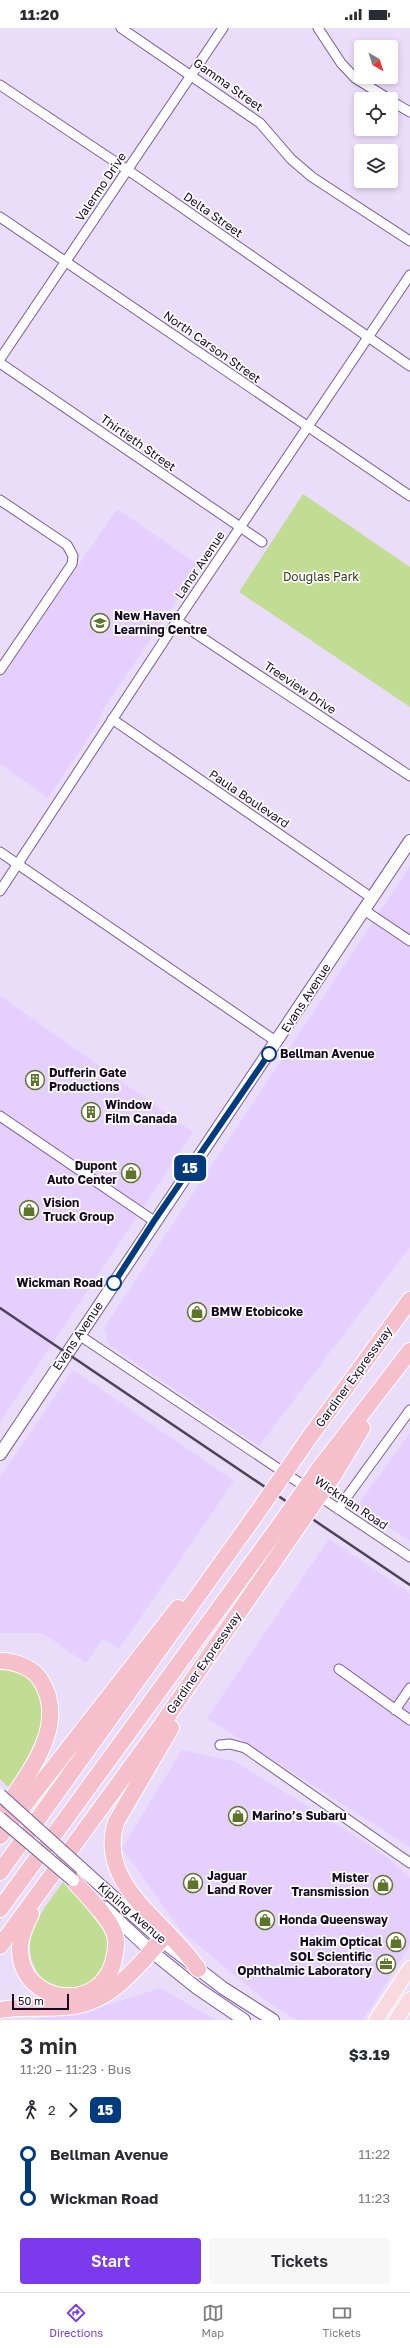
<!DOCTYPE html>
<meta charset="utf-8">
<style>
:root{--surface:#fff;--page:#f7f7f7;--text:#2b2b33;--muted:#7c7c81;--line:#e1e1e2;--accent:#7c3aed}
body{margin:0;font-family:"Golos Text",sans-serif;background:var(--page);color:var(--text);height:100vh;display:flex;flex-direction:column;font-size:15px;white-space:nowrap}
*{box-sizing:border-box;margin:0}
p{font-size:13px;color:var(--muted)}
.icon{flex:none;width:22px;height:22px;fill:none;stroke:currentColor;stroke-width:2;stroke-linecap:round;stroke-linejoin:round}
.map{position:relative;height:1992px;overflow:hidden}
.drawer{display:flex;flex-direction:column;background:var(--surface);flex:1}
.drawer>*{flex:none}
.badge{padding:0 8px;border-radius:6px;font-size:14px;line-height:26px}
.needle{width:26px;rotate:141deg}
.fabs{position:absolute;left:354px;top:12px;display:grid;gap:8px}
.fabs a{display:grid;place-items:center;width:44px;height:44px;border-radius:4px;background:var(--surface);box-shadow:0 2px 6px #0003;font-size:20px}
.scale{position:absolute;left:12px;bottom:10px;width:57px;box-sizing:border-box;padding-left:4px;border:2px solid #160923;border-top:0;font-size:11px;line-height:14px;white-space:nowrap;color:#160923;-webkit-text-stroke:3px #fff;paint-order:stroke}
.map>.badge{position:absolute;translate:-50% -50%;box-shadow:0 0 0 2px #fff}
.legs{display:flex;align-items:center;gap:6px;height:44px;padding:0 20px;font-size:13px}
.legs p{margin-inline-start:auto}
.summary{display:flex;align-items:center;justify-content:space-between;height:68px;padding:0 20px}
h1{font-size:22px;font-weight:600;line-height:30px}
.action{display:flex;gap:8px;margin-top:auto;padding:8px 20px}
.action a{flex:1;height:46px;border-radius:4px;background:var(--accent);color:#fff;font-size:16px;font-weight:600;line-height:46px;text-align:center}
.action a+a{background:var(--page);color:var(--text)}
ul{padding:0 20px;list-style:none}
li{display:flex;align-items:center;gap:14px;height:44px;font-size:15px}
li i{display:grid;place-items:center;width:6px;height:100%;margin:0 5px;background:currentColor}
li i::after{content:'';width:10px;height:10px;margin:-5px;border:3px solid;border-radius:50%;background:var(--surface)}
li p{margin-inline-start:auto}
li:first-child i{background:linear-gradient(#0000 50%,currentColor 0)}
li:last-child i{background:linear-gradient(currentColor 50%,#0000 0)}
.status{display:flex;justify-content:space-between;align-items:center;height:28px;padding:0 20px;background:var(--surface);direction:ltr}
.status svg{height:11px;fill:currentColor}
.dock{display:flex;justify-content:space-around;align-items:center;height:56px;border-top:1px solid var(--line);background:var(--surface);font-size:11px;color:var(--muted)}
.dock a{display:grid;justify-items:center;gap:2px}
.dock .active{color:var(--accent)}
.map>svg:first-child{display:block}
.built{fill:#e5cfff}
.green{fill:#c1dd93}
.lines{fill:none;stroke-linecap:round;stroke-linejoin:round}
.street-casing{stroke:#7b5c9d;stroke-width:11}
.secondary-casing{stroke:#7b5c9d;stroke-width:14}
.primary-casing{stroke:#fff;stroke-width:16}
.highway-casing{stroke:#fff;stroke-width:18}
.street{stroke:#fff;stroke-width:9}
.secondary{stroke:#fff;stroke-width:12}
.primary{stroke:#f9d9e0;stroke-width:14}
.highway{stroke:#f5c0cb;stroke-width:16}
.rail{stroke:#4e415c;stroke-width:2.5}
.secondary-bridge-casing{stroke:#7b5c9d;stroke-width:14;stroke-linecap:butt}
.highway-bridge-casing{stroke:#fff;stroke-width:18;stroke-linecap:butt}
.secondary-bridge{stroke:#fff;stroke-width:12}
.highway-bridge{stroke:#f5c0cb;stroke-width:16}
.line-1-casing{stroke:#fff;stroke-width:9}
.line-1{stroke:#003b80;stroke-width:6}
.stop-1-dot{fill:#fff;stroke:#003b80;stroke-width:2}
.labels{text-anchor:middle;stroke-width:3.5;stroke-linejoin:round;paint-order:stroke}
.street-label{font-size:12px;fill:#160923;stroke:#fff}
.park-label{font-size:12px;fill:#2f3c14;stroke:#fff}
.poi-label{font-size:12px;font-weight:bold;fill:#160923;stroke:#fff;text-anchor:start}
.stop-label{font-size:12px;font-weight:bold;fill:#160923;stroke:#fff;text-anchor:start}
</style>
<div class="status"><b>11:20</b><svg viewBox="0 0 49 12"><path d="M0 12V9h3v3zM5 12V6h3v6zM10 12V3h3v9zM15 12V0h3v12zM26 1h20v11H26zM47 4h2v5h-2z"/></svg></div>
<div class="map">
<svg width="410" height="1992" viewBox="0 0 410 1992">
<rect width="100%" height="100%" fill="#eaddfa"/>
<!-- built -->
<path class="built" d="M117,481L200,538L106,677L96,698L48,770L0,736V652Z
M410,838V1219L259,1418L109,1317L104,1300Z
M0,968L193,1104L0,1394Z
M73,1342L234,1453L119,1621L103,1610L86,1635L42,1605H0V1449Z
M410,1405V1513L357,1478Z
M329,1511L410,1565V1819L207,1690Z
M182,1722L236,1734L368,1816L390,1832L410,1850V1917L363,1992H297L265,1972L182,1904L122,1820Z
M160,1960L216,1992H32L101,1979Z"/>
<!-- green -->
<path class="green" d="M303,466L410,539V679L239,564Z
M0,1638L28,1645L46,1671L36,1721L9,1760L0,1751Z
M63,1854L84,1873L110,1906L108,1938L82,1962C64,1962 45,1960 36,1942C18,1908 44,1882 63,1854Z"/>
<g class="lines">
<!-- street casing -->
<g class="street-casing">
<path id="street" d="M121,0L260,95L291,131L312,149L410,213
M318,0L341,35L355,50L389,71
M0,57L138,149L410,338
M391,73L410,84
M0,189L410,468
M0,331L223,0
M0,335L262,514
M0,472L67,517L73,528L72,536L0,642
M177,593L410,748
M112,691L372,870
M0,824L277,1014
M0,863L177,593L410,247
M364,882L410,913
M0,1088L154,1193
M79,1307L410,1529
M338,1481L410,1382
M339,1641L410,1692
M395,1682L410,1660
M220,1717L230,1716L245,1720L410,1835"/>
</g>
<!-- secondary casing -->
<g class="secondary-casing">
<path id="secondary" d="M0,1426L410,813
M81,1840L161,1912L223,1960L273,1992
M104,1879L151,1923L197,1960L244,1992"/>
</g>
<!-- primary casing -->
<g class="primary-casing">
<path id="primary" d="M376,1992L410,1940
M396,1992L410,1971"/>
</g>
<!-- highway casing -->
<g class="highway-casing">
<path id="highway" d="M311,1407L410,1272
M319,1441L410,1323
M333,1448L362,1400
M0,1633C14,1633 32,1639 40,1651C71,1698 25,1749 0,1788
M171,1700L116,1794C96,1858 168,1894 198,1941
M0,1808L178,1580
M0,1844L257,1485
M0,1881L279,1498
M31,1886C26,1897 20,1908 20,1921C20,1977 102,1987 114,1931C116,1923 117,1915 115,1907C110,1890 85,1866 73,1852
M0,1918L160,1699L292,1507
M0,1982C21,1978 43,1981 64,1979C108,1977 134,1943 161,1912"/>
</g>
<!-- street -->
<use href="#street" class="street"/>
<!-- secondary -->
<use href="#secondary" class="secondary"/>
<!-- primary -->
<use href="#primary" class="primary"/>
<!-- highway -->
<use href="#highway" class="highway"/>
<!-- rail -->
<path class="rail" d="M0,1280L410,1557"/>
<!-- secondary-bridge casing -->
<g class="secondary-bridge-casing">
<path id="secondary-bridge" d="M0,1767L81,1840
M0,1790L73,1852"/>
</g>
<!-- highway-bridge casing -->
<g class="highway-bridge-casing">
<path id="highway-bridge" d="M257,1485L311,1407
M279,1498L319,1441
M292,1507L333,1448"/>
</g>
<!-- secondary-bridge -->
<use href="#secondary-bridge" class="secondary-bridge"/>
<!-- highway-bridge -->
<use href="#highway-bridge" class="highway-bridge"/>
</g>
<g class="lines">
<!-- line-1 casing -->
<g class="line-1-casing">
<path id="line-1" d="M114,1255L154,1193L269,1026"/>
</g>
<!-- line-1 -->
<use href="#line-1" class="line-1"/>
</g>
<!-- icons -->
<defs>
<g id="school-ring" transform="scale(1)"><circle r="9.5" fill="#fff" stroke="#5c7528" stroke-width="1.5"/><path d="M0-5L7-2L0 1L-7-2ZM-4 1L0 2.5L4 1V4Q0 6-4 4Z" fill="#5c7528"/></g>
<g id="building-ring" transform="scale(1)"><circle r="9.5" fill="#fff" stroke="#5c7528" stroke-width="1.5"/><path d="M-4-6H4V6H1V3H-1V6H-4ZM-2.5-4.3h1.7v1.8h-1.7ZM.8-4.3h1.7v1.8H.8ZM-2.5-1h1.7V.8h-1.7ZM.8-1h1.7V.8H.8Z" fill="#5c7528"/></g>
<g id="shop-ring" transform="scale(1)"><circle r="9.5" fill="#fff" stroke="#5c7528" stroke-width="1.5"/><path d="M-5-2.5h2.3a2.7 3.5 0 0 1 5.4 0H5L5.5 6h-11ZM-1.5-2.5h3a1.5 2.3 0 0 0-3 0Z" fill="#5c7528"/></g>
<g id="office-ring" transform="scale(1)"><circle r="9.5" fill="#fff" stroke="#5c7528" stroke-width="1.5"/><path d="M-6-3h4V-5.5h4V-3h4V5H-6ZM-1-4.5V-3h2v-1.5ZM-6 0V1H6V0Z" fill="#5c7528"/></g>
</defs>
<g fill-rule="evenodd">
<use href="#school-ring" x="100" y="595"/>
<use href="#building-ring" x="35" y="1052"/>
<use href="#building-ring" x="91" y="1084"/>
<use href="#shop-ring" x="131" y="1145"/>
<use href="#shop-ring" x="29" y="1182"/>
<use href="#shop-ring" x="197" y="1284"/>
<use href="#shop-ring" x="238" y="1788"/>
<use href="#shop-ring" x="193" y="1855"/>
<use href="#shop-ring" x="383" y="1857"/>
<use href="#shop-ring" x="265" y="1892"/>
<use href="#shop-ring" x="396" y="1914"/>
<use href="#office-ring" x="386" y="1936"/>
</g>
<!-- markers -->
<g class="stop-1-dot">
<circle cx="269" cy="1026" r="7"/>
<circle cx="114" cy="1255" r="7"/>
</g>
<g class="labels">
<!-- street labels -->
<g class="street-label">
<text transform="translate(228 57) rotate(35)" y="4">Gamma Street</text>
<text transform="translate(101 159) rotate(-56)" y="4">Valermo Drive</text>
<text transform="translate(213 187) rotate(35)" y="4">Delta Street</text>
<text transform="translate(212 319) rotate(35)" y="4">North Carson Street</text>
<text transform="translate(138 415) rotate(35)" y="4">Thirtieth Street</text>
<text transform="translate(200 537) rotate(-56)" y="4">Lanor Avenue</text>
<text transform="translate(300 660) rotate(34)" y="4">Treeview Drive</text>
<text transform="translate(249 771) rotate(34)" y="4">Paula Boulevard</text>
<text transform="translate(306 970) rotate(-57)" y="4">Evans Avenue</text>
<text transform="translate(78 1308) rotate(-56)" y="4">Evans Avenue</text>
<text transform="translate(354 1349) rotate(-54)" y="4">Gardiner Expressway</text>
<text transform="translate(351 1475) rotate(34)" y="4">Wickman Road</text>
<text transform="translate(204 1635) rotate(-55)" y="4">Gardiner Expressway</text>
<text transform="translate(132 1885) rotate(41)" y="4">Kipling Avenue</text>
</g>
<!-- park labels -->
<g class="park-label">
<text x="321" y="553">Douglas Park</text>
</g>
<!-- poi labels -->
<g class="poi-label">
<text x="114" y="592">New Haven<tspan x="114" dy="14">Learning Centre</tspan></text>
<text x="49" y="1049">Dufferin Gate<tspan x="49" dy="14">Productions</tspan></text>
<text x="105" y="1081">Window<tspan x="105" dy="14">Film Canada</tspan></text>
<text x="117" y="1142" text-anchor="end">Dupont<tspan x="117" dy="14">Auto Center</tspan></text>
<text x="43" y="1179">Vision<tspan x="43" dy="14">Truck Group</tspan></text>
<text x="211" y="1288">BMW Etobicoke</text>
<text x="252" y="1792">Marino’s Subaru</text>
<text x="207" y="1852">Jaguar<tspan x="207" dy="14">Land Rover</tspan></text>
<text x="369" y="1854" text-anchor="end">Mister<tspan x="369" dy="14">Transmission</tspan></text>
<text x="279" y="1896">Honda Queensway</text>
<text x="382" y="1918" text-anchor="end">Hakim Optical</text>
<text x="372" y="1933" text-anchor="end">SOL Scientific<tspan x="372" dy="14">Ophthalmic Laboratory</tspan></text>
</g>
<!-- stop labels -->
<g class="stop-label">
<text x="280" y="1030">Bellman Avenue</text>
<text x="103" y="1259" text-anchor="end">Wickman Road</text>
</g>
</g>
</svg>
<div class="fabs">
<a><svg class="needle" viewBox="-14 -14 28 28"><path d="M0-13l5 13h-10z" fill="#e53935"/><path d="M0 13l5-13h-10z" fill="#7c7c81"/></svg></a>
<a><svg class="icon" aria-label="locate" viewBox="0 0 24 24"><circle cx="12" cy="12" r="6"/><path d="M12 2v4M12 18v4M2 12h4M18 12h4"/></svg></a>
<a><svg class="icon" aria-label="layers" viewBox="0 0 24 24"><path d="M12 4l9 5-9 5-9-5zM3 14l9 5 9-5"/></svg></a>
</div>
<div class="scale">50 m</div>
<b class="badge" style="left:190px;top:1140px;background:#003b80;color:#fff">15</b>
</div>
<section class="drawer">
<div class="summary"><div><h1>3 min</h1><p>11:20 – 11:23 · Bus</p></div><b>$3.19</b></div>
<div class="legs"><svg class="icon" aria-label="walk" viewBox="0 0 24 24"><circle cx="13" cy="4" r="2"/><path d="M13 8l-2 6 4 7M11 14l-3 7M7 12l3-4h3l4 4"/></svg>2<svg class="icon" aria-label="forward" viewBox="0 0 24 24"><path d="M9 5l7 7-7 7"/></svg><b class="badge" style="background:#003b80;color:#fff">15</b></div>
<ul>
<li><i style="color:#003b80"></i><b>Bellman Avenue</b><p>11:22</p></li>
<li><i style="color:#003b80"></i><b>Wickman Road</b><p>11:23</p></li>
</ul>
<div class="action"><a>Start</a><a>Tickets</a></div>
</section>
<nav class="dock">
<a class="active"><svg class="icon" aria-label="directions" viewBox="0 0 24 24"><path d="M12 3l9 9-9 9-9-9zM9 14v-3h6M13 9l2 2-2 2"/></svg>Directions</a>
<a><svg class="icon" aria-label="map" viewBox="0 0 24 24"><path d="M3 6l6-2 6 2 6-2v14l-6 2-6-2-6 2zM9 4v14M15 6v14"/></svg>Map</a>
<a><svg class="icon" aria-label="tickets" viewBox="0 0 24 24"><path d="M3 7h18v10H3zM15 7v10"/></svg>Tickets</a>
</nav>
